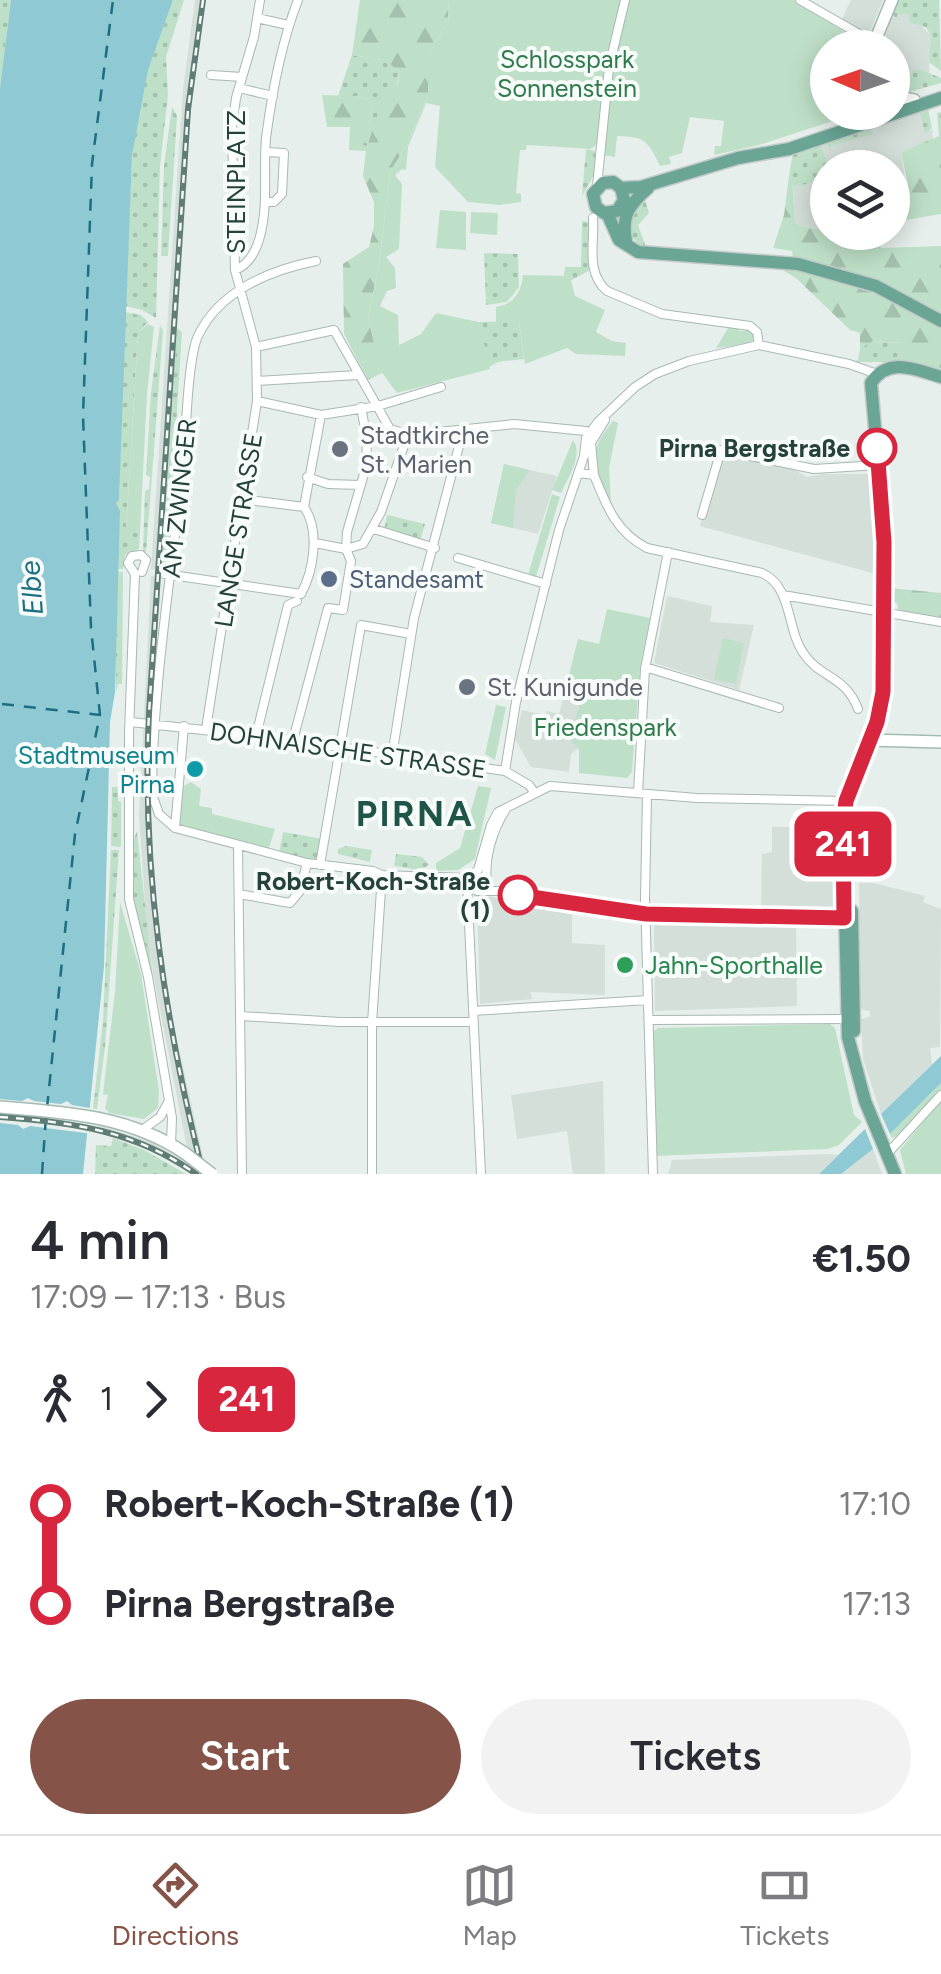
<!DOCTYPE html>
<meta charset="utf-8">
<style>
:root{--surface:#fff;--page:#f2f2f3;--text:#2b2b33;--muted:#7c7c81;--line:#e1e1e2;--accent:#855347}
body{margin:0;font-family:Figtree,sans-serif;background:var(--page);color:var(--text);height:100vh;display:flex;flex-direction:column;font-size:38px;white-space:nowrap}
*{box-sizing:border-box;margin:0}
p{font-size:32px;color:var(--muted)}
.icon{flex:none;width:55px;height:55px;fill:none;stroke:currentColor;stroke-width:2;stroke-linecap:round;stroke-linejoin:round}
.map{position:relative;height:1174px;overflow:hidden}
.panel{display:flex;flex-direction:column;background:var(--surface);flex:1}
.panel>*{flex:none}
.badge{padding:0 20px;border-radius:15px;font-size:35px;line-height:65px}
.needle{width:65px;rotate:272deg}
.tools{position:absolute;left:810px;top:30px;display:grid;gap:20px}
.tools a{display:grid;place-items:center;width:100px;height:100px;border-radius:50%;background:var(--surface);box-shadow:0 5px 25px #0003;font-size:50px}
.map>.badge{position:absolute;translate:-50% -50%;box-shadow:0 0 0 5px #fff}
.legs{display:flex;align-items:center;gap:15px;height:110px;padding:0 30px;font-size:32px}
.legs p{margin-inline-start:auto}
.head{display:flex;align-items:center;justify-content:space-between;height:170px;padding:0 30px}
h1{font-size:55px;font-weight:600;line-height:75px}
.action{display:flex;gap:20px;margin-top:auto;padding:20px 30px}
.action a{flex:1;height:115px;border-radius:60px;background:var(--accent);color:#fff;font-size:40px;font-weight:600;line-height:115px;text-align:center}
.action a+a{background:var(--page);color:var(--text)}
ul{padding:0 30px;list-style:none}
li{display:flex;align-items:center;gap:35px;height:100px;font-size:38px}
li i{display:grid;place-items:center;width:15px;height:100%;margin:0 12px;background:currentColor}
li i::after{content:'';width:25px;height:25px;margin:-12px;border:8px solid;border-radius:50%;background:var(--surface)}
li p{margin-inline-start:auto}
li:first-child i{background:linear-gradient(#0000 50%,currentColor 0)}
li:last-child i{background:linear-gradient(currentColor 50%,#0000 0)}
.tabs{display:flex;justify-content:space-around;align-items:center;height:140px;border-top:2px solid var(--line);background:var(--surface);font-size:28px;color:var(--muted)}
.tabs a{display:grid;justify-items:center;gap:5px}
.tabs .selected{color:var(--accent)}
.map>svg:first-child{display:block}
.built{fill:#d4dfda}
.grass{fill:url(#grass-dots)}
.forest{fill:url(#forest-firs)}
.park{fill:#bfe0c8}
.water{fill:#8ec9d4}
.pier{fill:#e6efeb}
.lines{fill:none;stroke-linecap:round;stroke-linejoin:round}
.ferry{stroke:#1c6f80;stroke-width:2.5;stroke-dasharray:12 10;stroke-linecap:butt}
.street-casing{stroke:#a8b8b2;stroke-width:10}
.secondary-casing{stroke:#a4bbb3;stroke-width:14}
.primary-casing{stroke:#c2cac8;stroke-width:15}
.street{stroke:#fff;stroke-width:8}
.secondary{stroke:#fff;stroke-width:11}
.primary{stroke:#6aa596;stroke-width:12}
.rail-casing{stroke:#5f7d75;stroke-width:6}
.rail{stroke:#f7fbf9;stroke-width:2.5;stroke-dasharray:8;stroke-linecap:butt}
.secondary-bridge-casing{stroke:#a4bbb3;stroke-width:14;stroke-linecap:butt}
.secondary-bridge{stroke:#fff;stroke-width:11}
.line-1-casing{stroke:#fff;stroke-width:22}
.line-1{stroke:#d7263d;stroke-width:15}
.stop-1-dot{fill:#fff;stroke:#d7263d;stroke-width:5}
.worship-dot{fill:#6b7280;stroke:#f7fbf9;stroke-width:4}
.service-dot{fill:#5c6f8a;stroke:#f7fbf9;stroke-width:4}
.culture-dot{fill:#0f9aa8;stroke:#f7fbf9;stroke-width:4}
.leisure-dot{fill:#2e9e5b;stroke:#f7fbf9;stroke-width:4}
.labels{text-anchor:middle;stroke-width:8;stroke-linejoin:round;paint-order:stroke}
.park-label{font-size:25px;fill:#2d7a4b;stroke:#f7fbf9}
.street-label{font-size:25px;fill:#24423a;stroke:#f7fbf9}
.worship-label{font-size:25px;fill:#5b616d;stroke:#f7fbf9;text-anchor:start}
.stop-label{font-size:25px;font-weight:bold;fill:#24423a;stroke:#f7fbf9;text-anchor:end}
.service-label{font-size:25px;fill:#4e5e75;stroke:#f7fbf9;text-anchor:start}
.culture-label{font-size:25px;fill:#0d838f;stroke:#f7fbf9;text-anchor:end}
.leisure-label{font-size:25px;fill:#27864d;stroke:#f7fbf9;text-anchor:start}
.water-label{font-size:28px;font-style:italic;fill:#1c6f80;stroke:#f7fbf9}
.district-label{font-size:35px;font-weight:bold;letter-spacing:2.5px;fill:#1f5548;stroke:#f7fbf9}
</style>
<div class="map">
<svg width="941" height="1174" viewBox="0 0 941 1174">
<defs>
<pattern id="grass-dots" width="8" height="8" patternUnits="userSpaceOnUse" patternTransform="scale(2.5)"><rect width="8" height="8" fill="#bfe0c8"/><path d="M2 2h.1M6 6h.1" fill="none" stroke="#a4c1ad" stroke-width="1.8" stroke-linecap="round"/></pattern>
<pattern id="forest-firs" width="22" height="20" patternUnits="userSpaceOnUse" patternTransform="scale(2.5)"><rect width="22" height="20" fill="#bfe0c8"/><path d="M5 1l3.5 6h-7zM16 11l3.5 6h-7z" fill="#a4c1ad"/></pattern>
</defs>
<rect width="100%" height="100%" fill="#e6efeb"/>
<!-- built -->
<path class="built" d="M195,0H205L191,111L162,569H151L183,89Z
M851,0H883L868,36L841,21Z
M898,14H909L931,35L929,73L913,71V76L903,78L893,76L892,48L887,47V43L884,42L892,15L897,19Z
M921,112L925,124L931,131L932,128L933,139L901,152L906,187L893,193L892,168L829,167L826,162L820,144L827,142L832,150L830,146L871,134L870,129Z
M827,179V230L802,227L795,223L793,187Z
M722,453L785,465L807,477L822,474H870L876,492V574L700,526Z
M504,464L557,476L538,534L491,523Z
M151,576L161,577L150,747L153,886L163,978L207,1174H192L154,979L146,918L139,816Z
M667,596L712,606L710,622L754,625L739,690L654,663Z
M568,679L585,683L571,740L579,748L571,754L569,772L531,767L515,739L522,710L545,715L547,711L559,714Z
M772,827H811L808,852L836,855L833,910L761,911L762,854L772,852Z
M859,883H874L925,896L923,902L941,909L940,1047L930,1048L932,1064L881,1114L863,1059L861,1019L870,1017V1011L861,1009Z
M477,896L494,897L515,905L572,913V943L605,945V995L531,992L532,999L480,1004Z
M654,923H796L797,1006L655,1011Z
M603,1081L605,1174H573L567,1131L517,1139L511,1095Z
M98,1125L151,1142L185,1161L183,1169L144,1147L97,1132Z
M873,1149L882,1174H841Z
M827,1154L838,1155L818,1174H668L672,1160Z"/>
<!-- grass -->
<path class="grass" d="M0,0H11L0,88Z
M173,0H184L166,57L168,95L160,166L156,318L142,310L125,306L132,155L139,111L148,69Z
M896,0H939L941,71L929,62L931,36L926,27L910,23L909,14H898L897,19L891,13Z
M352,55L383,60L400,71C396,98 374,119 367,146L359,145L369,123L372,103L357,96H338Z
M913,70H922L941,78V83L906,93L893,90L892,76H912Z
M172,107L177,116L168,256H161L164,166Z
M928,108L932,128L925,134L920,112L871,129L872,134L831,146L830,151L826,139Z
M820,144L829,167L827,179L793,187L789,176L793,152Z
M586,149L595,151V173L582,196Z
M645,200L649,213L638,225L646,247L641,248L628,231L627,221Z
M590,216V270L570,281L569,276H564L565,267H581L582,221L589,222Z
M484,253L518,254L519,287L507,302L486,305Z
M124,312L141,315L148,322L138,333L126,530L140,532L139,549L125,555L123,569H116L120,511L116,503L119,500Z
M519,321L524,359L498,362L489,367L479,322Z
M160,325L163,331L146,553L143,551L145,491L149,489L150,477L146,475L151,393Z
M177,328L182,332L167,567L162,568Z
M872,341L903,343L901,362H853L858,360L860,349Z
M387,515L425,524L420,541L384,530Z
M116,572H123L122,684H118L116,693Z
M112,787H118V801L121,802V847L111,846Z
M137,831L153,978C138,951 123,861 137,831Z
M283,832L323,839L318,861L279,853Z
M346,846L372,850L370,862L338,854V849Z
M111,850H119L105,1047L97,1109H93L103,1021Z
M396,854L422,857L429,865L420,870L394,866Z
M113,1138L144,1150L186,1174H95L96,1145L111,1146Z"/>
<!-- forest -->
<path class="forest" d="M360,0H449L448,22L428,55V95L408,143L390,172L379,265L368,317L382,373L368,380L344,334L343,264L369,247L374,226V202L363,176L366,151L349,150L350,127H327L322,95L357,96L372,103L369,123L360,144L367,146L384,95L398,83L400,71L383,60L352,55Z
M941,112V214L893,222V193L908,184L901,152L939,136L937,113Z
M789,176L792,177L795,223L802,227L827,230L828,232L855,233L856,240L879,244L881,248L941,246V316C888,287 854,270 793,259L792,251L773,248L784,215Z
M785,266L874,290L941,325V373L901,362L902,343L873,341L860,349V333L850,330L796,278L784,271Z
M890,588L941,593V617L898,612V605L890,598Z
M941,1083V1090L902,1134L892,1138L890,1134Z"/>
<!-- park -->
<path class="park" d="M449,0H794L864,44V47L828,48V112L857,113L759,145L714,155L715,146H721L724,121L690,117L682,153L669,157L671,164L660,166C648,141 646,137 617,136L615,157L602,155L598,143L591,149L527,145L526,150H520L516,193L521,194V202L499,205L468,202L435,167L440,106L426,103L408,147L406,170L402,169L395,175L402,184L399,249L386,257L395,268L396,288L387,291L380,306L398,315L399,345L421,334L436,313L479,322L490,369L397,393L380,370L368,317L379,265L390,172L408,143L428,95V55L448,22Z
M440,210L466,212V250L436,248Z
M471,212L498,213L497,235L470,233Z
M523,275L570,276L575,296L605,310L596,332L612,341L626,343L625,356L576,354L567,348L525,364L519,322H496V307C514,304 521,293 523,275Z
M148,324L154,327L147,394L140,532L126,531L138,333Z
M730,325L738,326L739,331H745L746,327L752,329L754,341L751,344L716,348Z
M613,421L618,423L609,468L611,504C596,464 584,456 613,421Z
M573,440C584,455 568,477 561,493L552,490Z
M504,464L529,470L516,491L513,528L491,523Z
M552,494L560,497L536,577L528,575Z
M607,609L650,618L640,668L632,772L627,778L579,773V749L570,740L585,684L568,679L578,639L599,644Z
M723,638L744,643L736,684L714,679Z
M496,705L506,707L495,760L485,754Z
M191,782L201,789L199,806L212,808V814L275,829L268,851L178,826L180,788Z
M478,786L491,788L475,859L458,870L436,871V863L460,848Z
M120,902L141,974L159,1091L158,1108L144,1119L109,1113L105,1108L108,1095L103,1094L115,992Z
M830,1024L835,1028L854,1115L862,1122L839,1145L827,1149L655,1156L654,1031L658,1028Z
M941,1100V1174H906L900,1150Z"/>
<!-- water -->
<path class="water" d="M11,0H173L148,70L132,155L119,500L116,503L120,511L115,692L110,722L104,966L83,1174H0V88Z
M941,1056V1083L890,1134L881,1114Z
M865,1129L873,1149L841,1174H819Z"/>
<!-- pier -->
<path class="pier" d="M28,1098L34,1101L61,1104L67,1101L72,1105L96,1109L93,1134L30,1126L23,1129L18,1125L0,1123V1099L22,1101Z"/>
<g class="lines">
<!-- ferry -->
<path class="ferry" d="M2,704L100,715
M47,1108L75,834L100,715L91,628L83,416L92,164L113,0
M42,1174L46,1116"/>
<!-- street casing -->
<g class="street-casing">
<path id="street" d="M800,0L873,42
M257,18L288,25
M211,75L242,77
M239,88L273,96
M597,186L609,67L625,0
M266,202H274L282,194L284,153L266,152
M593,218C595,243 585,272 607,291L662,314L750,326L757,332L759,345
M316,261C270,270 219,291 198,336C188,357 186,430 184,458C172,570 153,681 152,794L159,814L175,828L307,863L373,871L382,875
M235,270C248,265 255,253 259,240C269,207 263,172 266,138C272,92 281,44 298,0
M256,347L334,330L390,429L408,434L429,433L514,424L586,431L593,439
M257,381L357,375
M257,401L321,415L378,406L441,387
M579,473L594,475C607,507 616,532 647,548L762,573C793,587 786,629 804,654C820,678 846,676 858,709
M594,475L591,443L605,420
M307,477L328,484L361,485
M241,499L304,507
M304,507L321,415
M702,515L721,450L814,469L879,465
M374,529L435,548
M315,543L346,549L363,544L381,512L408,434
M458,558L546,584
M142,572L146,560L141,555L132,556L128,563L135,574L129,732V899L148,977L172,1118L171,1144
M165,574L301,594C314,570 320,530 304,507
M783,595L941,622
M361,625L411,634
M645,667L779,708
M131,722L284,739L505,771L529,785L534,792
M206,729L257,401L256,347L235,270L232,128L236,98L254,37L260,0
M256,736L288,605L297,601
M293,740L328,608L343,610L351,561L346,549L347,532L366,467L367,439L361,407
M392,756L414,618L463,431
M505,771L516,702L559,530L584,456L586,438L598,422L635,387L655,374L689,361L759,345L849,364L877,374
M638,793L645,669L668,552
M647,795L645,898L653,1174
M175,828L184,726
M238,846L242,1174
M320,865L361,625
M382,875L467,878
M467,878L478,870L491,825L498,812L550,786L697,798L847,801
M467,882L481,1174
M487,883C484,859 492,831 506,809
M468,885L477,891H503L577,906L646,915L844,918
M239,894L290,903L300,891L307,863
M473,1011L648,1000
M241,1016L340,1022H473
M649,1020L846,1019
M142,1130L160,1117L169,1101
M887,1154L941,1095
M372,1174V1023L382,875"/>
</g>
<!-- secondary casing -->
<g class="secondary-casing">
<path id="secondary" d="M872,48L892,0
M892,96L914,100
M866,116L870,112
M869,740L941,742
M0,1107C65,1112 131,1116 186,1154"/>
</g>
<!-- primary casing -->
<g class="primary-casing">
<path id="primary" d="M621,188L624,200L617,211L604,213L596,207L593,194L603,183L613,182L621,188L641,187L738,158L789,149L941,98
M607,213L619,240L638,252L798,264L876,286L941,321
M626,241C621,215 630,204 648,188
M852,911L854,1031
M895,1174L865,1101L848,1037L843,825L848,794L877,722L883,692L885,542L871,383C889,356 916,370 941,377"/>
</g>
<!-- street -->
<use href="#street" class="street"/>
<!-- secondary -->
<use href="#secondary" class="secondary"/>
<!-- primary -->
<use href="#primary" class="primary"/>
<!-- rail casing -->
<g class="rail-casing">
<path id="rail" d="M203,0L188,109L149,713C141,870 165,1022 203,1174
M0,1117C72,1122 136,1131 196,1174"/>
</g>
<!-- rail -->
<use href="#rail" class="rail"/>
<!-- secondary-bridge casing -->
<g class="secondary-bridge-casing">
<path id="secondary-bridge" d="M186,1154L212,1174"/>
</g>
<!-- secondary-bridge -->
<use href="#secondary-bridge" class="secondary-bridge"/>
</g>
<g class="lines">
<!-- line-1 casing -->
<g class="line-1-casing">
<path id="line-1" d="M518,895L646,914L844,918L843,825L846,801L877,722L883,692L884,542L877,448"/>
</g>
<!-- line-1 -->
<use href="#line-1" class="line-1"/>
</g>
<!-- markers -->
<g class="stop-1-dot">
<circle cx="877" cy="448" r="18"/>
<circle cx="518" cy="895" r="18"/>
</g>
<g class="worship-dot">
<circle cx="340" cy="449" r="10"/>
<circle cx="467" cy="687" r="10"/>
</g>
<circle class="service-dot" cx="329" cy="579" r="10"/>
<circle class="culture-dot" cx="195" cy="769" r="10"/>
<circle class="leisure-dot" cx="625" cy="965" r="10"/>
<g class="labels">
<!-- park labels -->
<g class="park-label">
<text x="567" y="68">Schlosspark<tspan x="567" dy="29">Sonnenstein</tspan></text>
<text x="605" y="736">Friedenspark</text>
</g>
<!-- street labels -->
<g class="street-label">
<text transform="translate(236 182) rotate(-90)" y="9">STEINPLATZ</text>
<text transform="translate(179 498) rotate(-84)" y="9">AM ZWINGER</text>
<text transform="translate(238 530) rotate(-81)" y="9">LANGE STRASSE</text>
<text transform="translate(348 750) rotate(8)" y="9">DOHNAISCHE STRASSE</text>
</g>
<!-- worship labels -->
<g class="worship-label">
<text x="360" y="444">Stadtkirche<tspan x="360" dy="29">St. Marien</tspan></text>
<text x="487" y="696">St. Kunigunde</text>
</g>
<!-- stop labels -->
<g class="stop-label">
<text x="850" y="457">Pirna Bergstraße</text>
<text x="490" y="890">Robert-Koch-Straße<tspan x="490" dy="29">(1)</tspan></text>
</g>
<!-- service labels -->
<g class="service-label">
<text x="349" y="588">Standesamt</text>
</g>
<!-- culture labels -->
<g class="culture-label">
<text x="175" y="764">Stadtmuseum<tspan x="175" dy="29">Pirna</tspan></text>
</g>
<!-- leisure labels -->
<g class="leisure-label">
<text x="645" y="974">Jahn-Sporthalle</text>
</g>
<!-- water labels -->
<g class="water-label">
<text transform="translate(31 588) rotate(-94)" y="10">Elbe</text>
</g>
<!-- district labels -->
<g class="district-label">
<text x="415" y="826">PIRNA</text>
</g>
</g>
</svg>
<div class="tools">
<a><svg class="needle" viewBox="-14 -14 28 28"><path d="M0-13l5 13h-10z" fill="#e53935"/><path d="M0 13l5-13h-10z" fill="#7c7c81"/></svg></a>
<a><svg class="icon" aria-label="layers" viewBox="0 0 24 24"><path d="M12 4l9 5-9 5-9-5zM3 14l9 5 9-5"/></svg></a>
</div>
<b class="badge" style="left:843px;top:844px;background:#d7263d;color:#fff">241</b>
</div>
<section class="panel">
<div class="head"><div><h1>4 min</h1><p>17:09 – 17:13 · Bus</p></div><b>€1.50</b></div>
<div class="legs"><svg class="icon" aria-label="walk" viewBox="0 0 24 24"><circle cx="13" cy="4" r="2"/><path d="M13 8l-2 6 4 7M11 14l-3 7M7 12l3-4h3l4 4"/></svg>1<svg class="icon" aria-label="forward" viewBox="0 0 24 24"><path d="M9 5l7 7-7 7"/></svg><b class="badge" style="background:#d7263d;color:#fff">241</b></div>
<ul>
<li><i style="color:#d7263d"></i><b>Robert-Koch-Straße (1)</b><p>17:10</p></li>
<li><i style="color:#d7263d"></i><b>Pirna Bergstraße</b><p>17:13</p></li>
</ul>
<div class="action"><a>Start</a><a>Tickets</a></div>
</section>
<nav class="tabs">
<a class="selected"><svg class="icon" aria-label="directions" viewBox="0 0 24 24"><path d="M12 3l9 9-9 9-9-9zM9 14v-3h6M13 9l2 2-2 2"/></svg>Directions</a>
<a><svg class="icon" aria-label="map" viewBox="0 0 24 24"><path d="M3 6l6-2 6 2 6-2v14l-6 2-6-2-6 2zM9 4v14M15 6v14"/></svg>Map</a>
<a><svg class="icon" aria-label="tickets" viewBox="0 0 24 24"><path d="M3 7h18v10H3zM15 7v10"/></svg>Tickets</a>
</nav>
